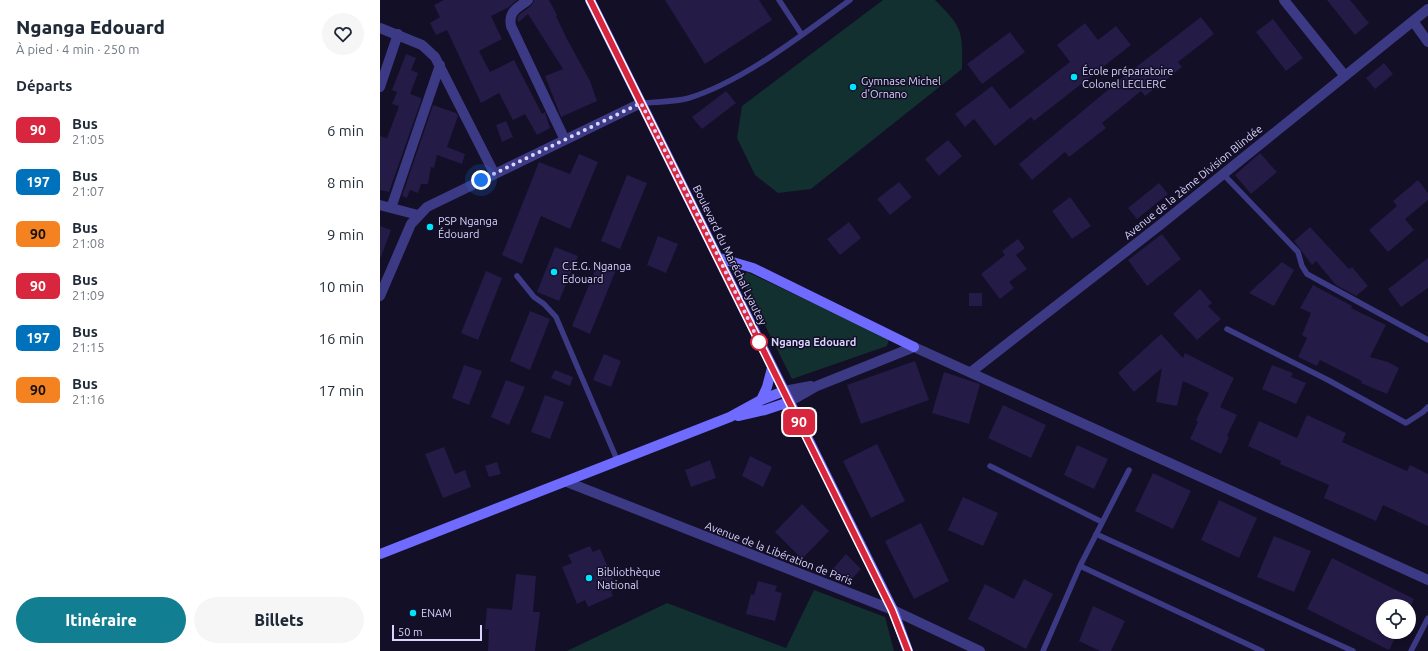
<!DOCTYPE html>
<html lang="fr">
<meta charset="utf-8">
<style>
:root{--surface:#fff;--page:#f6f6f7;--text:#1f2937;--muted:#747a83;--accent:#117e91}
body{margin:0;font-family:Ubuntu,sans-serif;background:var(--page);color:var(--text);height:100vh;display:flex;flex-direction:column;font-size:15px;white-space:nowrap}
*{box-sizing:border-box;margin:0}
p{font-size:13px;color:var(--muted)}
.icon{flex:none;width:22px;height:22px;fill:none;stroke:currentColor;stroke-width:2;stroke-linecap:round;stroke-linejoin:round}
.map{position:relative;flex:1;overflow:hidden}
.details{display:flex;flex-direction:column;background:var(--surface);width:380px}
.details>*{flex:none}
.badge{padding:0 8px;border-radius:6px;font-size:14px;line-height:26px}
.controls{position:absolute;left:996px;top:599px;display:grid;gap:8px}
.controls a{display:grid;place-items:center;width:40px;height:40px;border-radius:50%;background:var(--surface);box-shadow:0 2px 6px #0003;font-size:20px}
.scale{position:absolute;left:12px;bottom:10px;width:90px;box-sizing:border-box;padding-left:4px;border:2px solid #d9d4ff;border-top:0;font-size:11px;line-height:14px;white-space:nowrap;color:#d9d4ff;-webkit-text-stroke:3px #130f26;paint-order:stroke}
.you{position:absolute;width:20px;height:20px;margin:-10px;border:3px solid #fff;border-radius:50%;background:#1a73e8;box-shadow:0 0 0 6px #1a73e833}
.map>.badge{position:absolute;translate:-50% -50%;box-shadow:0 0 0 2px #fff}
h2{padding:0 16px;font-size:15px;line-height:36px}
.round{display:grid;place-items:center;flex:none;width:42px;height:42px;border-radius:21px;background:var(--page)}
.overview{display:flex;align-items:center;justify-content:space-between;height:68px;padding:0 16px}
h1{font-size:19px;font-weight:800;line-height:30px}
.button{display:flex;gap:8px;margin-top:auto;padding:8px 16px}
.button a{flex:1;height:46px;border-radius:24px;background:var(--accent);color:#fff;font-size:16px;font-weight:800;line-height:46px;text-align:center}
.button a+a{background:var(--page);color:var(--text)}
ul{padding:0;list-style:none}
li{display:flex;align-items:center;gap:12px;height:52px;padding:0 16px}
li div{flex:1}
li b{display:block;font-size:15px}
li em{font-style:normal}
li .badge{min-width:44px;font-weight:700;text-align:center}
main{display:flex;flex:1;min-height:0}
.map>svg:first-child{display:block}
.green{fill:#12302f}
.building{fill:#241b47}
.lines{fill:none;stroke-linecap:round;stroke-linejoin:round}
.service{stroke:#3d3a85;stroke-width:5.5}
.minor{stroke:#3d3a85;stroke-width:10}
.tertiary{stroke:#3d3a85;stroke-width:10}
.secondary{stroke:#6f6bff;stroke-width:10}
.line-casing{stroke:#fff;stroke-width:9}
.line{stroke:#d7263d;stroke-width:6}
.walk{stroke:#d9d4ff;stroke-width:4;stroke-dasharray:0 7.2}
.poi-dot{fill:#00e5ff;stroke:#130f26;stroke-width:1.5}
.stop-dot{fill:#fff;stroke:#d7263d;stroke-width:2}
.labels{text-anchor:middle;stroke-width:3;stroke-linejoin:round;paint-order:stroke}
.poi-label{font-size:11px;fill:#d9d4ff;stroke:#130f26;text-anchor:start}
.street-label{font-size:11px;fill:#d9d4ff;stroke:#130f26}
.stop-label{font-size:11px;font-weight:bold;fill:#d9d4ff;stroke:#130f26;text-anchor:start}
</style>
<main>
<section class="details">
<div class="overview"><div><h1>Nganga Edouard</h1><p>À pied · 4 min · 250 m</p></div><a class="round"><svg class="icon" aria-label="heart" viewBox="0 0 24 24"><path d="M12 20l-8-8c-3-5 5-10 8-4 3-6 11-1 8 4z"/></svg></a></div>
<h2>Départs</h2>
<ul>
<li><span class="badge" style="background:#d7263d;color:#fff">90</span><div><b>Bus</b><p>21:05</p></div><em>6 min</em></li>
<li><span class="badge" style="background:#0072bc;color:#fff">197</span><div><b>Bus</b><p>21:07</p></div><em>8 min</em></li>
<li><span class="badge" style="background:#f58220;color:#111">90</span><div><b>Bus</b><p>21:08</p></div><em>9 min</em></li>
<li><span class="badge" style="background:#d7263d;color:#fff">90</span><div><b>Bus</b><p>21:09</p></div><em>10 min</em></li>
<li><span class="badge" style="background:#0072bc;color:#fff">197</span><div><b>Bus</b><p>21:15</p></div><em>16 min</em></li>
<li><span class="badge" style="background:#f58220;color:#111">90</span><div><b>Bus</b><p>21:16</p></div><em>17 min</em></li>
</ul>
<div class="button"><a>Itinéraire</a><a>Billets</a></div>
</section>
<div class="map">
<svg width="1048" height="651" viewBox="0 0 1048 651">
<rect width="100%" height="100%" fill="#130f26"/>
<!-- green -->
<path class="green" d="M503,0H555C582,27 583,30 582,69L431,189L398,193L375,175L357,138L362,106Z
M367,272L509,339L507,346L412,379L361,278Z
M434,590L505,617L514,651H187L287,603L406,648Z"/>
<!-- building -->
<path class="building" d="M64,0H137L129,7L111,16L122,39L99,51L110,72L134,60L162,114L165,112L170,128L157,135L145,114L133,120L119,93L101,103L67,30L56,35L50,23L60,17L54,5Z
M154,0H169L177,15L176,16L187,39L210,81L217,101L181,117L165,76L183,69L148,14L139,22L137,19L139,15L152,5Z
M285,0H379L392,20L325,64Z
M947,0H970L989,23L975,35Z
M821,17L834,34L798,62L802,67L765,96L761,91L722,123L726,128L689,157L685,152L652,180L639,164L747,74Z
M893,19L923,58L906,71L876,32Z
M705,23L718,40L736,26L751,45L654,121L651,117L615,146L594,119L585,127L575,114L612,86L630,109L690,62L677,45Z
M630,32L645,52L602,84L587,64Z
M26,54L36,58L31,70L38,73L30,94L41,98V101L9,192L0,190V136L7,138L19,106L12,104L17,92L12,90Z
M1004,63L1013,74L995,89L986,78Z
M346,91L356,103L322,129L312,117Z
M53,105L76,113L78,116L67,147L85,154L82,164L57,155L54,168L51,167L48,184H41L38,193L30,190L27,198L22,196Z
M126,121L133,137L122,142L116,125Z
M568,140L582,156L559,176L545,159Z
M880,153L897,172L871,194L855,175Z
M199,154L218,162L190,229L161,216L142,264L122,255L159,162L190,174Z
M247,175L267,183L240,249L221,241Z
M1038,180L1048,193V200L1025,219L1034,230L1008,252L989,230L1017,206L1013,201Z
M519,182L532,197L510,215L497,199Z
M779,183L788,194L757,219L748,208Z
M690,197L711,226L692,239L672,211Z
M469,222L481,238L460,255L447,239Z
M0,226L11,230L1,257H0Z
M930,227L969,269L972,267L988,286L976,296L956,285L936,261L932,265L914,241Z
M782,234L801,259L767,286L748,260Z
M278,236L298,244L286,273L267,265Z
M638,239L645,248L636,255L647,269L629,282L634,288L620,299L601,274L625,255L622,251Z
M175,247L198,256L179,301L157,292Z
M1048,258V288L1021,307L1008,289Z
M902,262L914,270L894,306L869,293Z
M218,263L236,270L210,334L192,326Z
M106,271L122,278L98,340L81,333Z
M933,285L972,306L971,308L1006,325L990,357L1008,362L1019,368L1007,394L981,383L982,381L940,360L937,366L918,357L927,338L922,335L931,313L920,308Z
M820,289L832,303L828,306L841,319L817,340L793,314Z
M589,293H602V306H589Z
M150,311L170,319L150,370L130,361Z
M781,334L803,358L805,353L854,378L840,407L857,415L847,436L849,437L841,454L810,439L818,422L816,420L829,393L803,381L797,406L776,402L782,368L754,392L738,373Z
M224,354L241,361L231,387L213,380Z
M535,361L549,400L481,424L467,385Z
M84,365L102,371L89,405L72,398Z
M892,365L913,373L911,377L926,383L916,404L882,389Z
M175,370L193,377L190,386L171,378Z
M564,372L600,384L589,424L552,413Z
M126,380L145,387L129,425L111,417Z
M165,395L184,402L170,439L151,432Z
M623,405L666,425L651,458L608,438Z
M927,415L966,433L962,442L1027,471L1030,465L1048,474V526L1003,505L996,521L944,498L949,485L900,464L901,461L868,446L879,421L917,438Z
M497,444L525,501L491,518L463,461Z
M697,445L728,459L714,489L684,475Z
M64,447L75,474L85,470L91,487L63,498L45,454Z
M370,456L392,467L383,487L362,476Z
M330,460L336,478L311,487L305,470Z
M117,462L121,474L109,477L105,466Z
M773,473L811,491L793,529L755,511Z
M583,497L618,513L603,546L568,530Z
M839,500L877,518L859,558L821,540Z
M422,504L449,531L422,559L395,532Z
M541,523L569,581L534,599L505,541Z
M894,536L931,551L914,592L877,577Z
M210,546L213,552L220,549L237,588L231,591L233,596L208,607L205,600L197,604L182,567L192,563L188,555Z
M466,554L481,569L468,583L452,570Z
M952,558L1034,599L1031,606H1003V632H1018L1009,650L927,609Z
M136,574L156,576L153,612H160L155,651H108L109,629H105L107,608L132,610Z
M644,579L673,594L646,649L588,619L605,584L634,599Z
M378,581L397,586L395,591L402,593L395,621L366,614L371,594L374,595Z
M713,606L745,621L731,651H720L699,641Z"/>
<g class="lines">
<!-- service -->
<path class="service" d="M399,0L422,35
M261,103C276,102 295,102 309,98C364,81 423,34 470,0
M843,174L918,252L922,266L927,274L1048,340
M137,276L154,297L164,304L176,317L238,462
M847,329L948,380L1026,423L1043,412L1048,407
M610,466L722,522
M716,534L973,651
M700,566L882,651
M663,651L700,566L749,470
M1031,651L1048,618"/>
<!-- minor -->
<path class="minor" d="M148,0C138,8 128,11 131,26L185,140
M904,0L965,76
M1033,21L1048,42
M0,28L42,45L55,57L114,173
M0,87L18,34
M0,205L38,215
M11,208L60,65
M0,296L31,224L47,207L261,103
M591,372L780,225L1048,9"/>
<!-- tertiary -->
<path class="tertiary" d="M404,391L431,386
M409,402L437,386L534,347L1048,580
M187,482L513,610L600,651"/>
<!-- secondary -->
<path class="secondary" d="M210,0L513,610L528,651
M339,258L373,268L534,347
M381,400L387,387L392,368
M358,416L385,410L409,402
M0,554L350,417L381,400L404,391"/>
</g>
<g class="lines">
<!-- line casing -->
<g class="line-casing">
<path id="line" d="M210,0L512,610L528,651"/>
</g>
<!-- line -->
<use href="#line" class="line"/>
<!-- walk -->
<path class="walk" d="M101,180L261,103L339,258L379,342"/>
</g>
<!-- markers -->
<g class="poi-dot">
<circle cx="694" cy="77" r="4"/>
<circle cx="473" cy="87" r="4"/>
<circle cx="50" cy="227" r="4"/>
<circle cx="174" cy="272" r="4"/>
<circle cx="209" cy="578" r="4"/>
<circle cx="33" cy="613" r="4"/>
</g>
<circle class="stop-dot" cx="379" cy="342" r="8"/>
<g class="labels">
<!-- poi labels -->
<g class="poi-label">
<text x="702" y="75">École préparatoire<tspan x="702" dy="13">Colonel LECLERC</tspan></text>
<text x="481" y="85">Gymnase Michel<tspan x="481" dy="13">d'Ornano</tspan></text>
<text x="58" y="225">PSP Nganga<tspan x="58" dy="13">Édouard</tspan></text>
<text x="182" y="270">C.E.G. Nganga<tspan x="182" dy="13">Edouard</tspan></text>
<text x="217" y="576">Bibliothèque<tspan x="217" dy="13">National</tspan></text>
<text x="41" y="617">ENAM</text>
</g>
<!-- street labels -->
<g class="street-label">
<text transform="translate(813 182) rotate(-39)" y="4">Avenue de la 2ème Division Blindée</text>
<text transform="translate(350 255) rotate(64)" y="4">Boulevard du Maréchal Lyautey</text>
<text transform="translate(399 553) rotate(21)" y="4">Avenue de la Libération de Paris</text>
</g>
<!-- stop labels -->
<g class="stop-label">
<text x="391" y="346">Nganga Edouard</text>
</g>
</g>
</svg>
<div class="controls">
<a><svg class="icon" aria-label="locate" viewBox="0 0 24 24"><circle cx="12" cy="12" r="6"/><path d="M12 2v4M12 18v4M2 12h4M18 12h4"/></svg></a>
</div>
<div class="scale">50 m</div>
<div class="you" style="left:101px;top:180px"></div>
<b class="badge" style="left:419px;top:422px;background:#d7263d;color:#fff">90</b>
</div>
</main>
